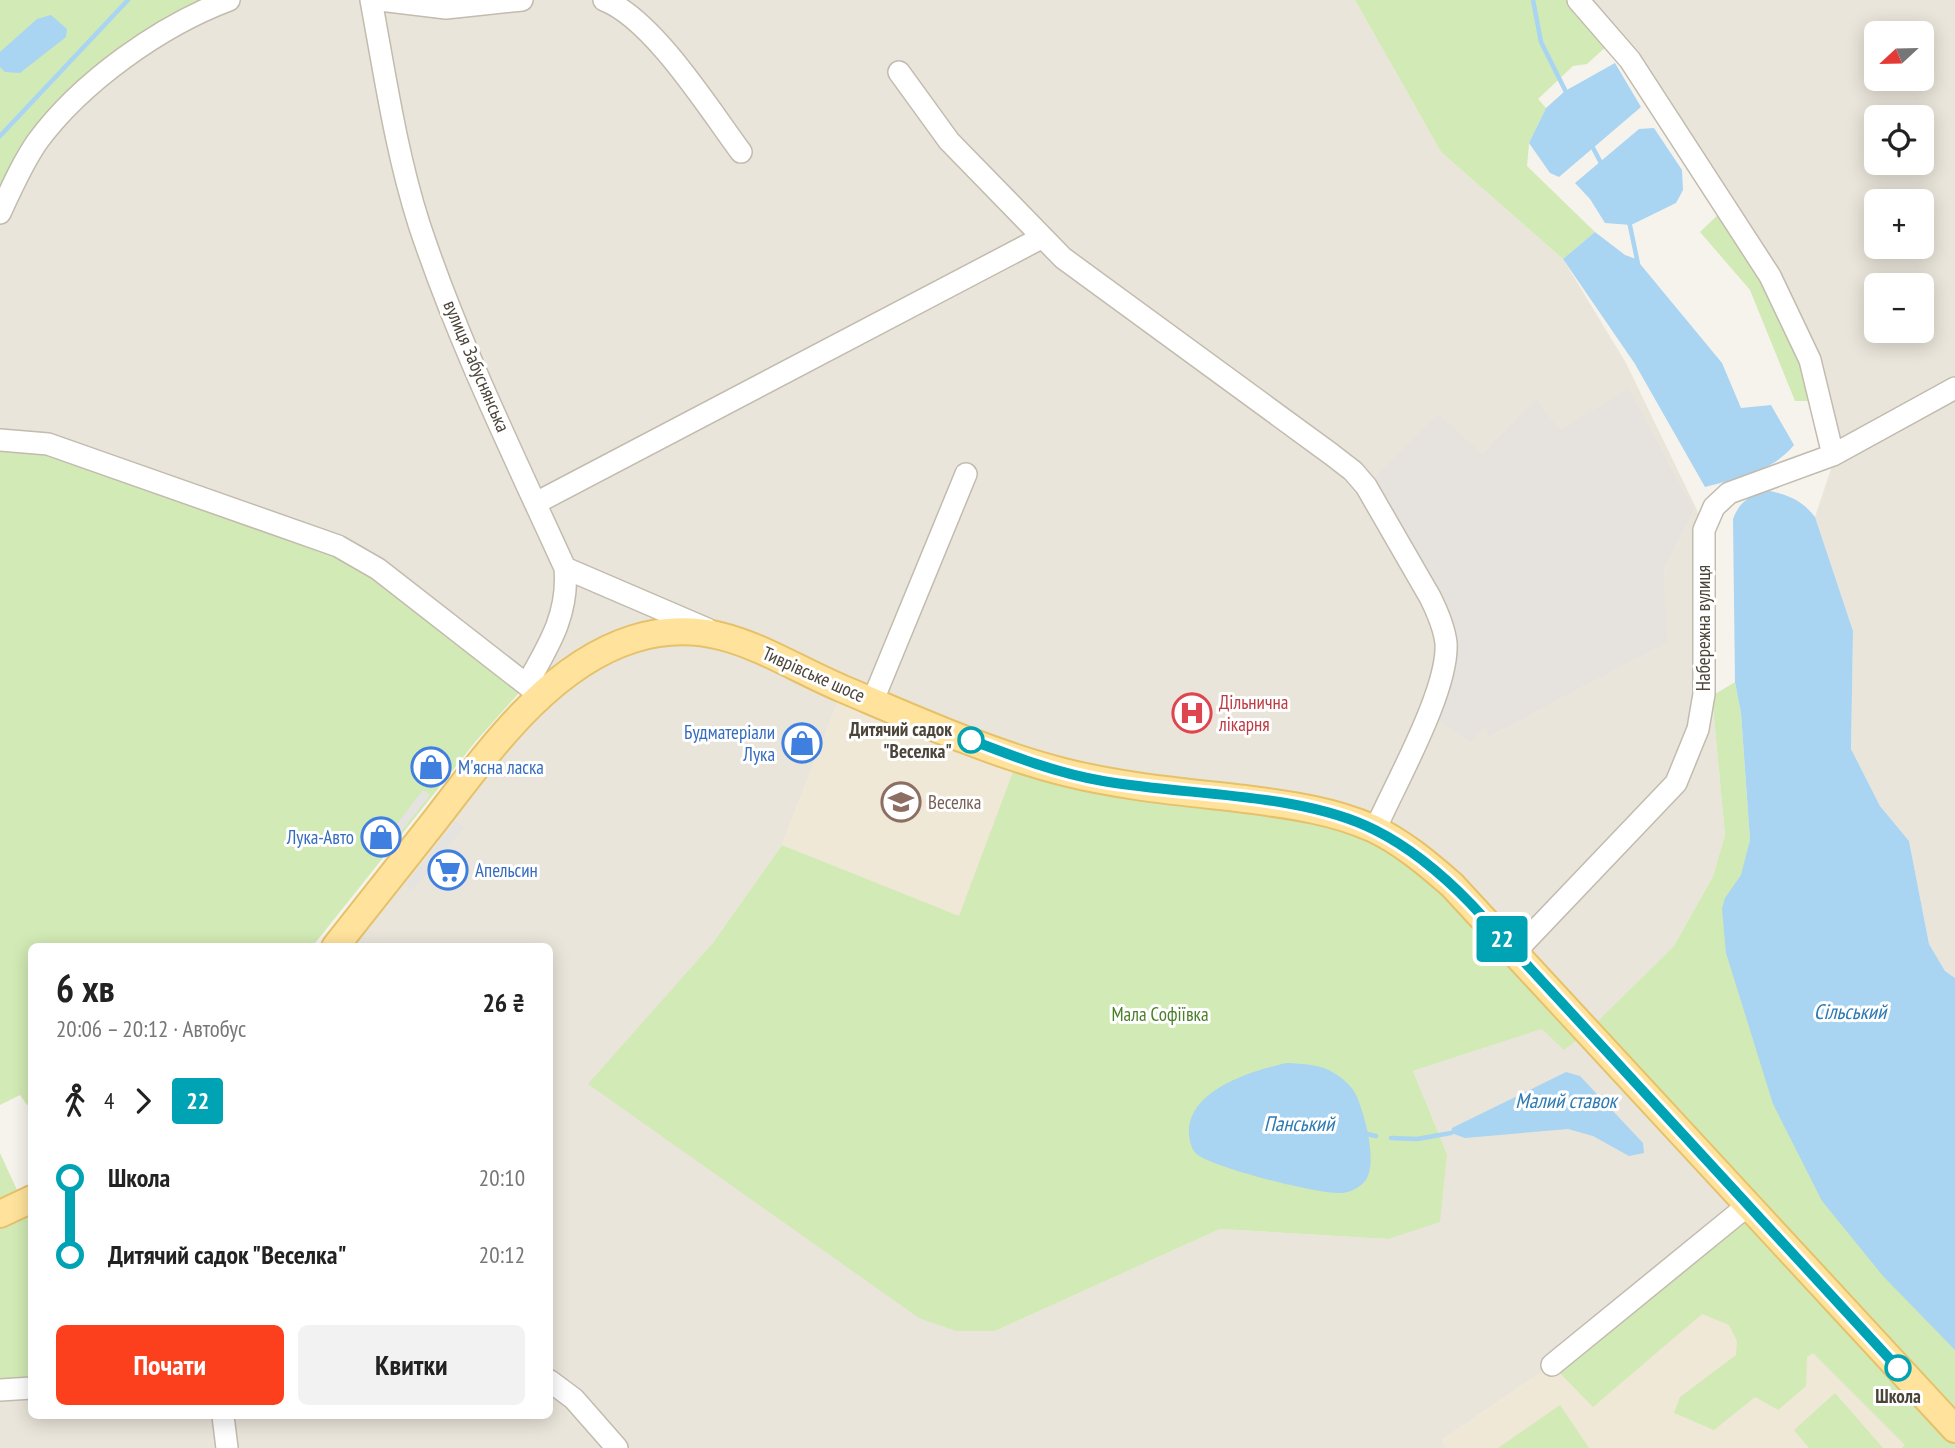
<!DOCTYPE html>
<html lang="uk">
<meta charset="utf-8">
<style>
:root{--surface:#fff;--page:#f2f2f2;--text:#222;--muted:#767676;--accent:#fc3f1d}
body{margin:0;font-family:"PT Sans Narrow",sans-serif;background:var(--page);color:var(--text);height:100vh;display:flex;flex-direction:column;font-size:26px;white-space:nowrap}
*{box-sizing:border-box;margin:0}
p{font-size:23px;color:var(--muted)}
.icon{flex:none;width:38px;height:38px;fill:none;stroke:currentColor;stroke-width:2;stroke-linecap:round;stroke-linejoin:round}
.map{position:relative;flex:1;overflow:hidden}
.details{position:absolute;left:28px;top:943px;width:525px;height:476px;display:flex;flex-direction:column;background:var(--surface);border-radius:10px;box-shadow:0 4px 18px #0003}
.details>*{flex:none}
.badge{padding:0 14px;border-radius:5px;font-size:24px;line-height:46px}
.needle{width:46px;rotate:248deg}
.fabs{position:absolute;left:1864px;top:21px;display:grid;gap:14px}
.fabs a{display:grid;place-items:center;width:70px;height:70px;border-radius:10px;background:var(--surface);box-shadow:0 4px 18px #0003;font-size:35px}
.map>.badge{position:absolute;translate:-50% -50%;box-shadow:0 0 0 4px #fff}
.legs{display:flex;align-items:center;gap:10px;height:77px;padding:0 28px;font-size:23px}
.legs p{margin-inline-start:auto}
.summary{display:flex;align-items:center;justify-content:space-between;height:119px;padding:0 28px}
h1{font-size:38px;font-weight:700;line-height:52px}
.button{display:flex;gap:14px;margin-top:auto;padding:14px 28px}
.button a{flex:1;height:80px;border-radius:10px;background:var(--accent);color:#fff;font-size:28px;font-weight:700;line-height:80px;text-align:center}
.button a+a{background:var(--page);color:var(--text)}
ul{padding:0 28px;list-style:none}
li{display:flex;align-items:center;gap:24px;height:77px;font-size:26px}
li i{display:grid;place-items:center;width:10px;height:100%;margin:0 9px;background:currentColor}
li i::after{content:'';width:18px;height:18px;margin:-9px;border:5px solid;border-radius:50%;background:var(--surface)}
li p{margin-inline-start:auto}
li:first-child i{background:linear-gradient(#0000 50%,currentColor 0)}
li:last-child i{background:linear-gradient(currentColor 50%,#0000 0)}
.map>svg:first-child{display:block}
.residential{fill:#eae5da;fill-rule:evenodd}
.industrial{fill:#e6e2dd}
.education{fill:#efe8d6}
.green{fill:#d2eab5}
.parking{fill:#e5e3e0}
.water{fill:#a9d4f2}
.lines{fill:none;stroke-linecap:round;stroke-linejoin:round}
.stream{stroke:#a9d4f2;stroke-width:4.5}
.minor-casing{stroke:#c2bbae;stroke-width:24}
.major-casing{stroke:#e6c16a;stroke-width:30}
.minor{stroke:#fff;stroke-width:21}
.major{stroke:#ffe39c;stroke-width:26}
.line-1-casing{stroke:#fff;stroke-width:16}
.line-1{stroke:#00a3b4;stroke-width:10}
.stop-1-dot{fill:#fff;stroke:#00a3b4;stroke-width:3.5}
.labels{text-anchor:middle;stroke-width:6;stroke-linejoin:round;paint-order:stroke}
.street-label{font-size:19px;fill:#4b4439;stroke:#fff}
.health-label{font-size:19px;fill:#be3a42;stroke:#fff;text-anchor:start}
.stop-label{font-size:19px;font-weight:bold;fill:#4b4439;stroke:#fff;text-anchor:end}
.shop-label{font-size:19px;fill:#366cbe;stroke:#fff;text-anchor:end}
.education-label{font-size:19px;fill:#785e54;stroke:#fff;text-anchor:start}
.park-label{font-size:19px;fill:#4a7f2a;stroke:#fff}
.water-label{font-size:21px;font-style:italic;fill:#2e7ab2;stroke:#fff}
</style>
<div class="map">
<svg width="1955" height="1448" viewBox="0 0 1955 1448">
<rect width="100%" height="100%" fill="#f6f3ec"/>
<!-- residential -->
<path class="residential" d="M229,0H1355L1441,152L1563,259L1626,363L1697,510L1706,558L1712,696L1725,835L1713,876L1674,946L1589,1031L1747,1206L1552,1365L1442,1440L1446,1448H0V1390L31,1388L32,1416H550V947H335L541,697L0,440V213L78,96ZM1536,400L1560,432L1694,511L1664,569L1666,642L1489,737L1438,613L1482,454ZM843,689L1104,781L1589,1031L1542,1029L1413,1071L1447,1154L1388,1239L1220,1229L995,1331L712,944L782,845Z
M1574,0H1955V978L1945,971L1929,944L1909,841L1880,806L1851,749L1853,631L1815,517L1832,466L1822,401L1754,249ZM1876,33H1922V79H1876ZM1876,117H1922V163H1876ZM1876,201H1922V247H1876ZM1876,285H1922V331H1876Z"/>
<!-- industrial -->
<path class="industrial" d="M1628,388L1694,511L1664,569L1667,642L1489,737L1484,728L1470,741L1428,712L1446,644L1366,486L1438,414L1482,454L1536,399L1560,431Z"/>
<!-- education -->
<path class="education" d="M843,689L1018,758L959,917L782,845Z
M1747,1206L1955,1429V1448H1446L1442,1440L1552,1365Z"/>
<!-- green -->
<path class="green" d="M0,0H229L78,96L0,213Z
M1355,0H1574L1609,44L1587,64L1573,66L1538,99L1546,108L1529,143L1527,166L1595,232L1563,259L1441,152Z
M1725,208L1822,401H1795L1750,290L1700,232Z
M0,440L318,537L527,684L476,741L312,947H32L31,1103L27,1105L20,1095L0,1105Z
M1735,682L1741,713L1750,840L1747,859L1955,1331V1448H1902L1905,1445L1813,1353L1807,1357L1806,1386L1778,1410L1755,1397L1714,1430L1674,1413L1680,1397L1736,1355L1737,1341L1729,1325L1702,1314L1593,1407L1552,1365L1747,1206L1589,1031L1564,1050L1542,1029L1413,1071L1447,1154L1440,1222L1388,1239L1220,1229L995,1331H956L919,1318L588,1084L712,944L782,845L959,916L1018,758L1375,830L1589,1030L1674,946L1713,876L1725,835L1712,696Z
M0,1153L23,1203L32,1199L31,1388L0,1390Z
M1835,1393L1883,1448H1809L1794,1430Z
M1560,1405L1589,1448H1498Z"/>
<!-- parking -->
<path class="parking" d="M423,790L430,795L382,856L376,851Z
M456,821L464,827L413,890L406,884Z"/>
<!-- water -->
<path class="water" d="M51,15L67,29L66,37L20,73L5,72L0,67V52L37,19Z
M1615,63L1641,107L1559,177L1550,173L1529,143L1546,108L1565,91Z
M1654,128L1682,170L1683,190L1676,203L1631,225L1605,223L1590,199L1575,183L1639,129Z
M1595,232L1625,255L1636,259L1722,363L1741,408L1771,405L1794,445C1772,472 1737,478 1705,487L1635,364L1563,259Z
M1764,490C1787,494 1801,499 1815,517L1853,631L1851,749L1880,806L1909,841L1929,944L1945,971L1955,978V1350L1883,1276L1822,1201L1773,1104L1726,953L1722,909L1725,898L1741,875L1750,840L1741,713L1735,682L1733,519C1739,503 1748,497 1764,490Z
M1287,1063C1302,1064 1321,1064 1334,1073C1341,1077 1353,1087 1356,1095C1365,1114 1381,1172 1361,1185C1356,1189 1348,1193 1342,1193C1319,1195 1216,1168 1198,1155C1191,1150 1189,1140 1189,1131C1190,1089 1254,1070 1287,1063Z
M1566,1072L1580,1076L1643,1143L1644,1153L1629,1156L1593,1136L1568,1129L1465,1138L1451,1133L1452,1128Z"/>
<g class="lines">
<!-- stream -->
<path class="stream" d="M1533,0L1541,42L1567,94
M0,136L128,0
M1592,146L1601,163
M1629,221L1638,264
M1367,1134L1376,1136
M1391,1138L1417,1139L1451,1133"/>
<!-- minor casing -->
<g class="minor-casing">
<path id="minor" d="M371,0C385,75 396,152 419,224C458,342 514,456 565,568L707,629
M380,0L446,8L522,0
M604,0C653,19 709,109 741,152
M1578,0L1630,60L1770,276L1810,360L1833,455
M899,72L949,141L1063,258L1331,454L1353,471L1366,486L1430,597C1437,611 1444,626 1446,643C1449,690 1395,784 1375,830
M0,213C11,189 22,164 37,142C81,82 160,26 229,0
M0,440L48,444L338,546L378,569L541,696
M536,503L1041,238
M527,684C549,645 569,614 565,568
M873,700L966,474
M1514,953L1676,783L1698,729L1704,694V530L1714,507L1729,493L1833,455L1955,388
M1552,1365L1747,1206
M550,1381L574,1399L617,1448
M0,1390L32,1388
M223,1416L227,1448"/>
</g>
<!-- major casing -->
<g class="major-casing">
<path id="major" d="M335,947C369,904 403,861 437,818C489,751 548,666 633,639C717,613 770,658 843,689C914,719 989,753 1064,772C1123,787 1185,792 1245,799C1289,805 1331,810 1372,828C1402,842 1428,864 1452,885L1955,1429
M0,1214L32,1199"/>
</g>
<!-- minor -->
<use href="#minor" class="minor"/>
<!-- major -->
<use href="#major" class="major"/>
</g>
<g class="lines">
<!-- line-1 casing -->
<g class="line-1-casing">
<path id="line-1" d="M971,740C1015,757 1057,773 1103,781C1187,796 1300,792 1375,830C1411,848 1443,875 1471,904L1898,1368"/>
</g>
<!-- line-1 -->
<use href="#line-1" class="line-1"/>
</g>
<!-- icons -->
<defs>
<g id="hospital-ring" transform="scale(2.0125)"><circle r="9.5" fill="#fff" stroke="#e0444e" stroke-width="1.5"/><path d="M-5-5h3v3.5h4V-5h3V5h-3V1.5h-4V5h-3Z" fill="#e0444e"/></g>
<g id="shop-ring" transform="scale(2.0125)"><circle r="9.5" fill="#fff" stroke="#3f7fe0" stroke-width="1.5"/><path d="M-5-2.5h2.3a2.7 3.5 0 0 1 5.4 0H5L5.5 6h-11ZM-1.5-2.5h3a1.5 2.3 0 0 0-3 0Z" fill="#3f7fe0"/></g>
<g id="school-ring" transform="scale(2.0125)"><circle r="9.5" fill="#fff" stroke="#8d6e63" stroke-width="1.5"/><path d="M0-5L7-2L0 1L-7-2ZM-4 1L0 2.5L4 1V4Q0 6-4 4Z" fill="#8d6e63"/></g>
<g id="supermarket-ring" transform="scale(2.0125)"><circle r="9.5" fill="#fff" stroke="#3f7fe0" stroke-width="1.5"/><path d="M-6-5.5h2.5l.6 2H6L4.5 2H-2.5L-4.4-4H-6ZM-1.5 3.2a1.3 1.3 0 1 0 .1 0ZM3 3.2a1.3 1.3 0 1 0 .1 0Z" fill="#3f7fe0"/></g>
</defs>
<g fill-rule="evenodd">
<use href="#hospital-ring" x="1192" y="713"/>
<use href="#shop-ring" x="802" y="743"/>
<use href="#shop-ring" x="431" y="767"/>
<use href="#school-ring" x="901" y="802"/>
<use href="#shop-ring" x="381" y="837"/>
<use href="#supermarket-ring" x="448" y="870"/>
</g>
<!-- markers -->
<g class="stop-1-dot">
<circle cx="971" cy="740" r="12"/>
<circle cx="1898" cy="1368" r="12"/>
</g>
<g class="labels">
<!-- street labels -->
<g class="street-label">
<text transform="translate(477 366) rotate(67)" y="7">вулиця Забуснянська</text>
<text transform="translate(1703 628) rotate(-90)" y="7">Набережна вулиця</text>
<text transform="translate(814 674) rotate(24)" y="7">Тиврівське шосе</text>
</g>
<!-- health labels -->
<g class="health-label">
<text x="1219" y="709">Дільнична<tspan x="1219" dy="22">лікарня</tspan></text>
</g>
<!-- stop labels -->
<g class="stop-label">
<text x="952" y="736">Дитячий садок<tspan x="952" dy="22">"Веселка"</tspan></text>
<text x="1898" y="1403" text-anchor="middle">Школа</text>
</g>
<!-- shop labels -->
<g class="shop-label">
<text x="775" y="739">Будматеріали<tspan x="775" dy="22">Лука</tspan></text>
<text x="458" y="774" text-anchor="start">М'ясна ласка</text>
<text x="354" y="844">Лука-Авто</text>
<text x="475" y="877" text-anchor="start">Апельсин</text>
</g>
<!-- education labels -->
<g class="education-label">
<text x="928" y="809">Веселка</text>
</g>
<!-- park labels -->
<g class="park-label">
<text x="1160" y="1021">Мала Софіївка</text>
</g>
<!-- water labels -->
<g class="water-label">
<text x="1850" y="1019">Сільський</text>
<text x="1566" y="1108">Малий ставок</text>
<text x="1299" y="1131">Панський</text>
</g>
</g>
</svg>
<div class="fabs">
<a><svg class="needle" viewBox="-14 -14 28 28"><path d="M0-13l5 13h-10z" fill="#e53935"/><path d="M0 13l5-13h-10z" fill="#767676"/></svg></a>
<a><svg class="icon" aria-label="locate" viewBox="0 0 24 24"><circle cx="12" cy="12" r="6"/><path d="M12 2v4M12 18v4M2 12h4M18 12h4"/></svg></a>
<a>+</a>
<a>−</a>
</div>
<b class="badge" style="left:1502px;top:939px;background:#00a3b4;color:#fff">22</b>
<section class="details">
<div class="summary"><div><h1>6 хв</h1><p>20:06 – 20:12 · Автобус</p></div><b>26 ₴</b></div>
<div class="legs"><svg class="icon" aria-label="walk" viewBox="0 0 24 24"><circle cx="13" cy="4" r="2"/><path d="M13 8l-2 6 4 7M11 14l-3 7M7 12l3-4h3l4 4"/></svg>4<svg class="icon" aria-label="forward" viewBox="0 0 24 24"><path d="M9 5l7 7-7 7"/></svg><b class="badge" style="background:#00a3b4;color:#fff">22</b></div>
<ul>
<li><i style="color:#00a3b4"></i><b>Школа</b><p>20:10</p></li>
<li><i style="color:#00a3b4"></i><b>Дитячий садок &quot;Веселка&quot;</b><p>20:12</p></li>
</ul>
<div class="button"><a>Почати</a><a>Квитки</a></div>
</section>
</div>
